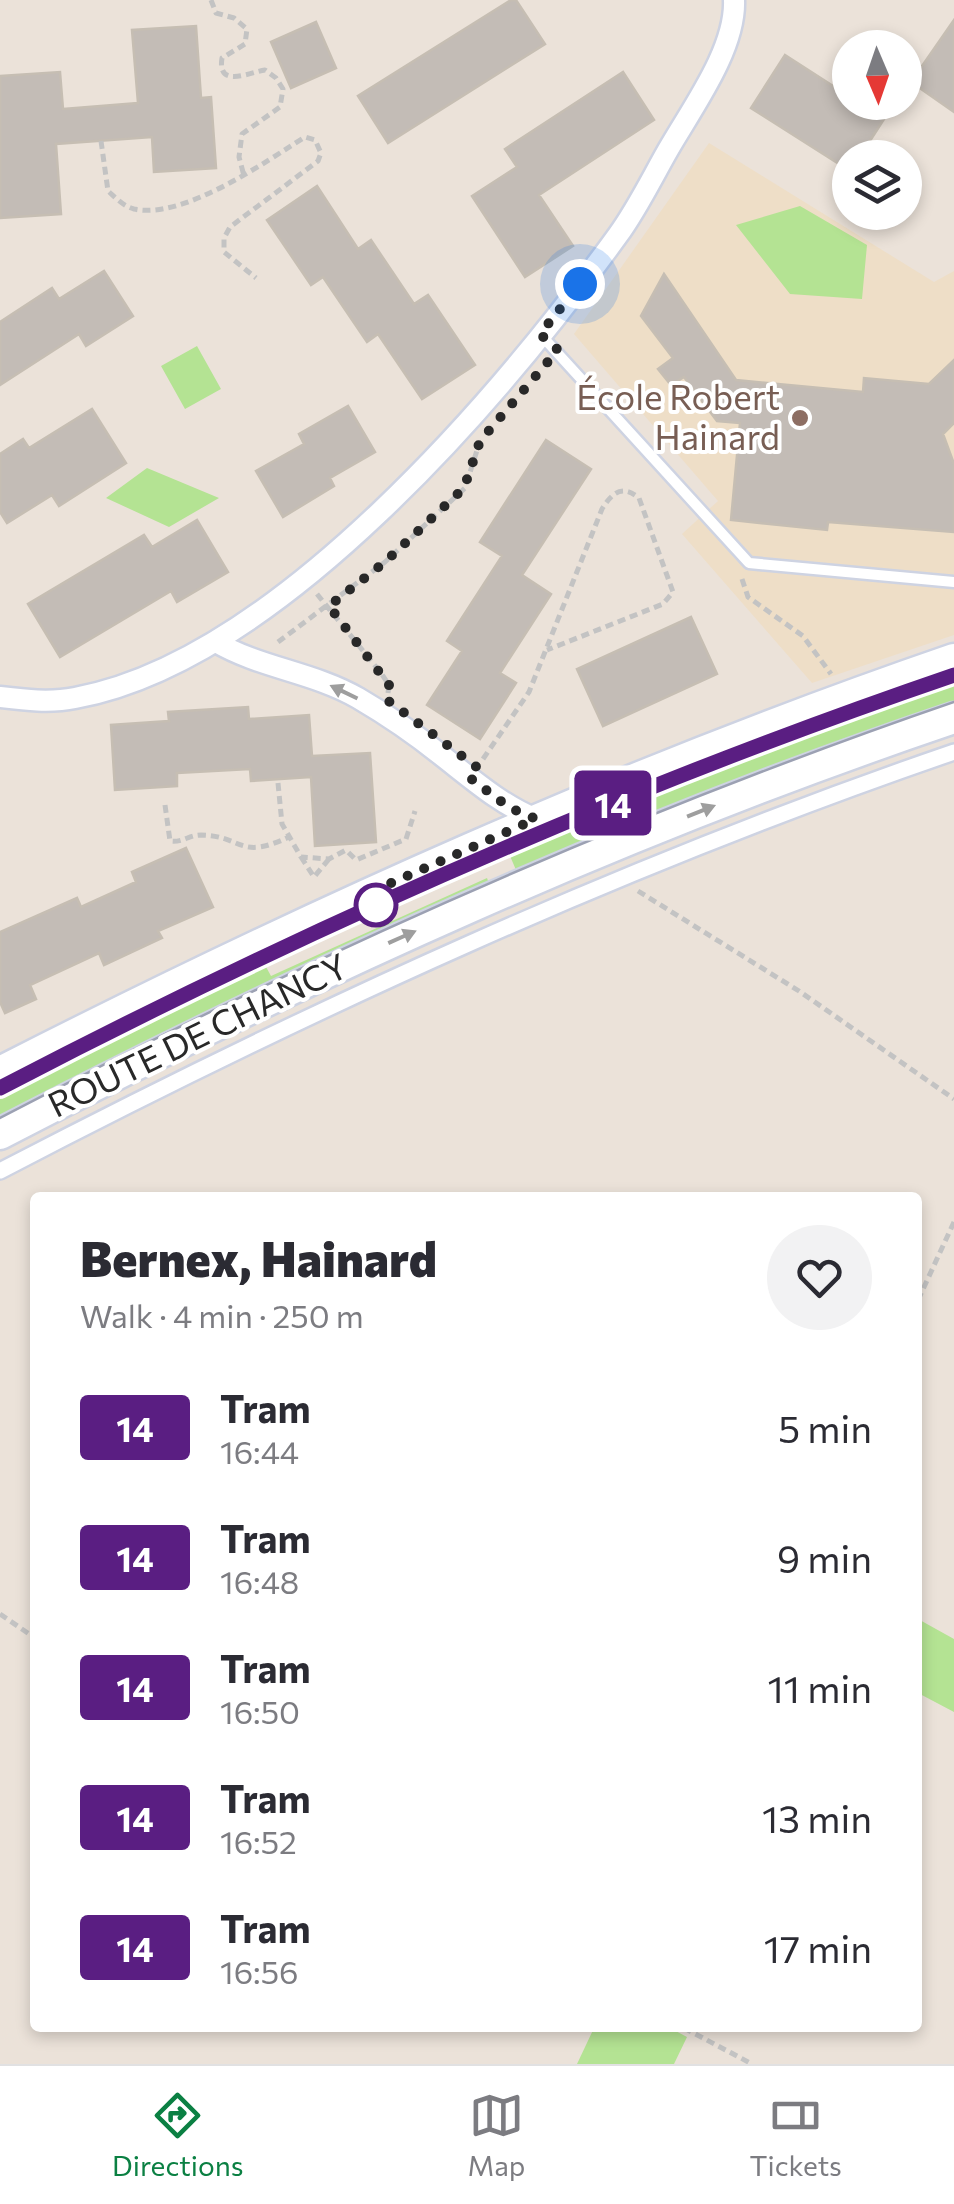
<!DOCTYPE html>
<meta charset="utf-8">
<style>
:root{--surface:#fff;--page:#f2f2f3;--text:#2b2b33;--muted:#7c7c81;--line:#e1e1e2;--accent:#0b8043}
body{margin:0;font-family:Commissioner,sans-serif;background:var(--page);color:var(--text);height:100vh;display:flex;flex-direction:column;font-size:38px;white-space:nowrap}
*{box-sizing:border-box;margin:0}
p{font-size:32px;color:var(--muted)}
.icon{flex:none;width:55px;height:55px;fill:none;stroke:currentColor;stroke-width:2;stroke-linecap:round;stroke-linejoin:round}
.map{position:relative;flex:1;overflow:hidden}
.panel{position:absolute;left:30px;top:1192px;width:892px;height:840px;display:flex;flex-direction:column;background:var(--surface);border-radius:10px;box-shadow:0 5px 15px #0003}
.panel>*{flex:none}
.badge{padding:0 20px;border-radius:8px;font-size:35px;line-height:65px}
.needle{width:65px;rotate:178deg}
.tools{position:absolute;left:832px;top:30px;display:grid;gap:20px}
.tools a{display:grid;place-items:center;width:90px;height:90px;border-radius:50%;background:var(--surface);box-shadow:0 5px 15px #0003;font-size:50px}
.you{position:absolute;width:50px;height:50px;margin:-25px;border:8px solid #fff;border-radius:50%;background:#1a73e8;box-shadow:0 0 0 15px #1a73e833}
.map>.badge{position:absolute;translate:-50% -50%;box-shadow:0 0 0 5px #fff}
.round{display:grid;place-items:center;flex:none;width:105px;height:105px;border-radius:52px;background:var(--page)}
.headline{display:flex;align-items:center;justify-content:space-between;height:170px;padding:0 50px}
h1{font-size:48px;font-weight:800;line-height:75px}
ul{padding:0;list-style:none}
li{display:flex;align-items:center;gap:30px;height:130px;padding:0 50px}
li div{flex:1}
li b{display:block;font-size:38px}
li em{font-style:normal}
li .badge{min-width:110px;font-weight:700;text-align:center}
.tab-bar{display:flex;justify-content:space-around;align-items:center;height:140px;border-top:2px solid var(--line);background:var(--surface);font-size:28px;color:var(--muted)}
.tab-bar a{display:grid;justify-items:center;gap:5px}
.tab-bar .selected{color:var(--accent)}
.map>svg:first-child{display:block}
.education{fill:#eedec7}
.green{fill:#b4e393}
.building{fill:#c3bcb6;stroke:#c6beb3;stroke-width:2.5}
.lines{fill:none;stroke-linecap:round;stroke-linejoin:round}
.service-casing{stroke:#ced3e2;stroke-width:15}
.pedestrian-casing{stroke:#ced3e2;stroke-width:20}
.minor-casing{stroke:#ced3e2;stroke-width:25}
.secondary-casing{stroke:#ced3e2;stroke-width:35}
.path{stroke:#c3c3c3;stroke-width:5;stroke-dasharray:8 5;stroke-linecap:butt}
.service{stroke:#fff;stroke-width:10}
.pedestrian{stroke:#fff;stroke-width:15}
.minor{stroke:#fff;stroke-width:20}
.secondary{stroke:#fff;stroke-width:30}
.tram{stroke:#9ca1b3;stroke-width:2.5}
.oneway{fill:#9e9e9e}
.line-casing{stroke:#fff;stroke-width:22}
.line{stroke:#5a1e82;stroke-width:15}
.walk{stroke:#282828;stroke-width:10;stroke-dasharray:0 18}
.education-dot{fill:#8d6e63;stroke:#fff;stroke-width:4}
.stop-dot{fill:#fff;stroke:#5a1e82;stroke-width:5}
.labels{text-anchor:middle;stroke-width:8;stroke-linejoin:round;paint-order:stroke}
.education-label{font-size:35px;fill:#785e54;stroke:#fff;text-anchor:end}
.street-label{font-size:35px;fill:#282828;stroke:#fff}
</style>
<div class="map">
<svg width="954" height="2064" viewBox="0 0 954 2064">
<rect width="100%" height="100%" fill="#ebe2d9"/>
<!-- education -->
<path class="education" d="M709,143L934,282L954,271V635L812,683L682,534L718,501L574,334Z"/>
<!-- green -->
<path class="green" d="M800,206L867,245L862,299L790,294L736,225Z
M197,346L221,389L185,409L161,366Z
M147,468L219,498L169,527L106,498Z
M954,669V708L519,877L504,842Z
M477,855L481,865L279,957L274,947Z
M487,878L491,889L0,1125V1083L259,954L271,976Z
M918,1619L954,1639V1712L918,1693Z
M594,2028H670L687,2037L674,2064H577Z"/>
<!-- building -->
<path class="building" d="M511,0H516L545,44L388,143L358,96Z
M954,20V112L911,82Z
M316,22L336,68L291,88L271,42Z
M196,26L201,98L211,97L216,168L154,172L152,137L56,144L61,214L0,218V76L60,72L63,109L138,103L132,30Z
M785,55L850,97V102H859L884,119L859,158H850V171L751,108Z
M623,72L654,120L539,195L573,246L525,277L472,196L517,167L505,149Z
M317,186L358,249L371,240L414,304L428,295L475,365L422,399L378,334L367,342L323,277L311,285L267,220Z
M104,271L133,316L86,346L79,334L0,385V322L52,288L59,299Z
M664,274L736,380L863,392L864,378L929,384L954,360V423L943,434L954,464V532L828,522L827,530L731,520L740,423L717,421L684,377L671,385L658,369L673,358L641,316Z
M348,406L375,452L330,478L334,486L283,517L256,471L304,444L299,434Z
M92,409L126,463L59,506L52,495L7,523L0,512V454L23,439L29,448Z
M546,440L591,469L522,575L551,594L500,673L516,683L480,739L427,705L462,651L447,641L502,556L480,542Z
M197,520L228,572L177,602L171,591L60,657L28,604L144,535L152,547Z
M691,617L717,674L603,726L577,669Z
M248,707L249,719L309,715L312,756L370,753L376,842L315,846L311,777L251,781L250,769L177,773V786L115,790L111,725L169,721L168,712Z
M186,848L213,907L158,931L162,938L104,965L99,953L30,985L36,999L5,1013L0,1002V932L77,898L81,907L136,882L132,872Z"/>
<g class="lines">
<!-- service casing -->
<g class="service-casing">
<path id="service" d="M541,335L749,563L954,582"/>
</g>
<!-- pedestrian casing -->
<g class="pedestrian-casing">
<path id="pedestrian" d="M0,1171C309,1010 625,865 954,752"/>
</g>
<!-- minor casing -->
<g class="minor-casing">
<path id="minor" d="M216,642C260,668 313,672 358,698C387,715 415,734 441,755C472,779 500,804 536,819
M0,697C25,700 50,703 75,698C278,661 502,395 618,235C637,209 652,178 668,150C692,108 736,49 734,0"/>
</g>
<!-- secondary casing -->
<g class="secondary-casing">
<path id="secondary" d="M0,1072C310,914 625,772 954,659
M0,1134C308,974 625,829 954,718"/>
</g>
<!-- path -->
<path class="path" d="M211,0L216,13L234,18L247,29L245,44L222,58C217,88 248,73 265,70L276,78L283,89L280,107L242,134L239,157L244,176
M101,141L108,191C116,198 123,206 134,209C183,220 265,162 305,137L315,140L321,153L318,161L230,227L224,238V252L256,278
M742,579L748,597L803,636L831,674
M317,594L381,673L389,685L388,693
M278,642L385,562L465,488L479,444
M483,759L529,692L602,509C612,493 622,484 639,498L673,592L663,604L547,650
M278,783L282,824L301,857L329,859L346,850L356,860L406,839L415,811
M165,805L170,841C182,843 189,835 201,835C244,836 238,861 289,837
M301,857L314,877L329,859
M638,891L799,991L954,1099
M918,1300L954,1222
M0,1614L35,1638
M684,2028L752,2064"/>
<!-- service -->
<use href="#service" class="service"/>
<!-- pedestrian -->
<use href="#pedestrian" class="pedestrian"/>
<!-- minor -->
<use href="#minor" class="minor"/>
<!-- secondary -->
<use href="#secondary" class="secondary"/>
<!-- tram -->
<path class="tram" d="M0,1088C308,928 626,788 954,675
M0,1118C308,957 625,815 954,702"/>
</g>
<!-- one-way arrows -->
<defs><path id="oneway-solid" d="M-6-.8H1V-3.2L6.5 0L1 3.2V.8H-6Z" transform="scale(2.5)"/></defs>
<g class="oneway">
<use href="#oneway-solid" transform="translate(344 692) rotate(-154)"/>
<use href="#oneway-solid" transform="translate(701 811) rotate(-22)"/>
<use href="#oneway-solid" transform="translate(402 937) rotate(-24)"/>
</g>
<g class="lines">
<!-- line casing -->
<g class="line-casing">
<path id="line" d="M0,1088C307,928 626,787 954,675"/>
</g>
<!-- line -->
<use href="#line" class="line"/>
<!-- walk -->
<path class="walk" d="M376,905L371,892L536,819L510,808L470,778L478,768L387,700L389,685L329,606L385,562L464,488L480,441L558,350L540,334L580,284"/>
</g>
<!-- markers -->
<circle class="education-dot" cx="800" cy="418" r="10"/>
<circle class="stop-dot" cx="376" cy="905" r="20"/>
<g class="labels">
<!-- education labels -->
<g class="education-label">
<text x="780" y="410">École Robert<tspan x="780" dy="40">Hainard</tspan></text>
</g>
<!-- street labels -->
<g class="street-label">
<text transform="translate(198 1036) rotate(-26)" y="12">ROUTE DE CHANCY</text>
</g>
</g>
</svg>
<div class="tools">
<a><svg class="needle" viewBox="-14 -14 28 28"><path d="M0-13l5 13h-10z" fill="#e53935"/><path d="M0 13l5-13h-10z" fill="#7c7c81"/></svg></a>
<a><svg class="icon" aria-label="layers" viewBox="0 0 24 24"><path d="M12 4l9 5-9 5-9-5zM3 14l9 5 9-5"/></svg></a>
</div>
<div class="you" style="left:580px;top:284px"></div>
<b class="badge" style="left:613px;top:803px;background:#5a1e82;color:#fff">14</b>
<section class="panel">
<div class="headline"><div><h1>Bernex, Hainard</h1><p>Walk · 4 min · 250 m</p></div><a class="round"><svg class="icon" aria-label="heart" viewBox="0 0 24 24"><path d="M12 20l-8-8c-3-5 5-10 8-4 3-6 11-1 8 4z"/></svg></a></div>
<ul>
<li><span class="badge" style="background:#5a1e82;color:#fff">14</span><div><b>Tram</b><p>16:44</p></div><em>5 min</em></li>
<li><span class="badge" style="background:#5a1e82;color:#fff">14</span><div><b>Tram</b><p>16:48</p></div><em>9 min</em></li>
<li><span class="badge" style="background:#5a1e82;color:#fff">14</span><div><b>Tram</b><p>16:50</p></div><em>11 min</em></li>
<li><span class="badge" style="background:#5a1e82;color:#fff">14</span><div><b>Tram</b><p>16:52</p></div><em>13 min</em></li>
<li><span class="badge" style="background:#5a1e82;color:#fff">14</span><div><b>Tram</b><p>16:56</p></div><em>17 min</em></li>
</ul>
</section>
</div>
<nav class="tab-bar">
<a class="selected"><svg class="icon" aria-label="directions" viewBox="0 0 24 24"><path d="M12 3l9 9-9 9-9-9zM9 14v-3h6M13 9l2 2-2 2"/></svg>Directions</a>
<a><svg class="icon" aria-label="map" viewBox="0 0 24 24"><path d="M3 6l6-2 6 2 6-2v14l-6 2-6-2-6 2zM9 4v14M15 6v14"/></svg>Map</a>
<a><svg class="icon" aria-label="tickets" viewBox="0 0 24 24"><path d="M3 7h18v10H3zM15 7v10"/></svg>Tickets</a>
</nav>
